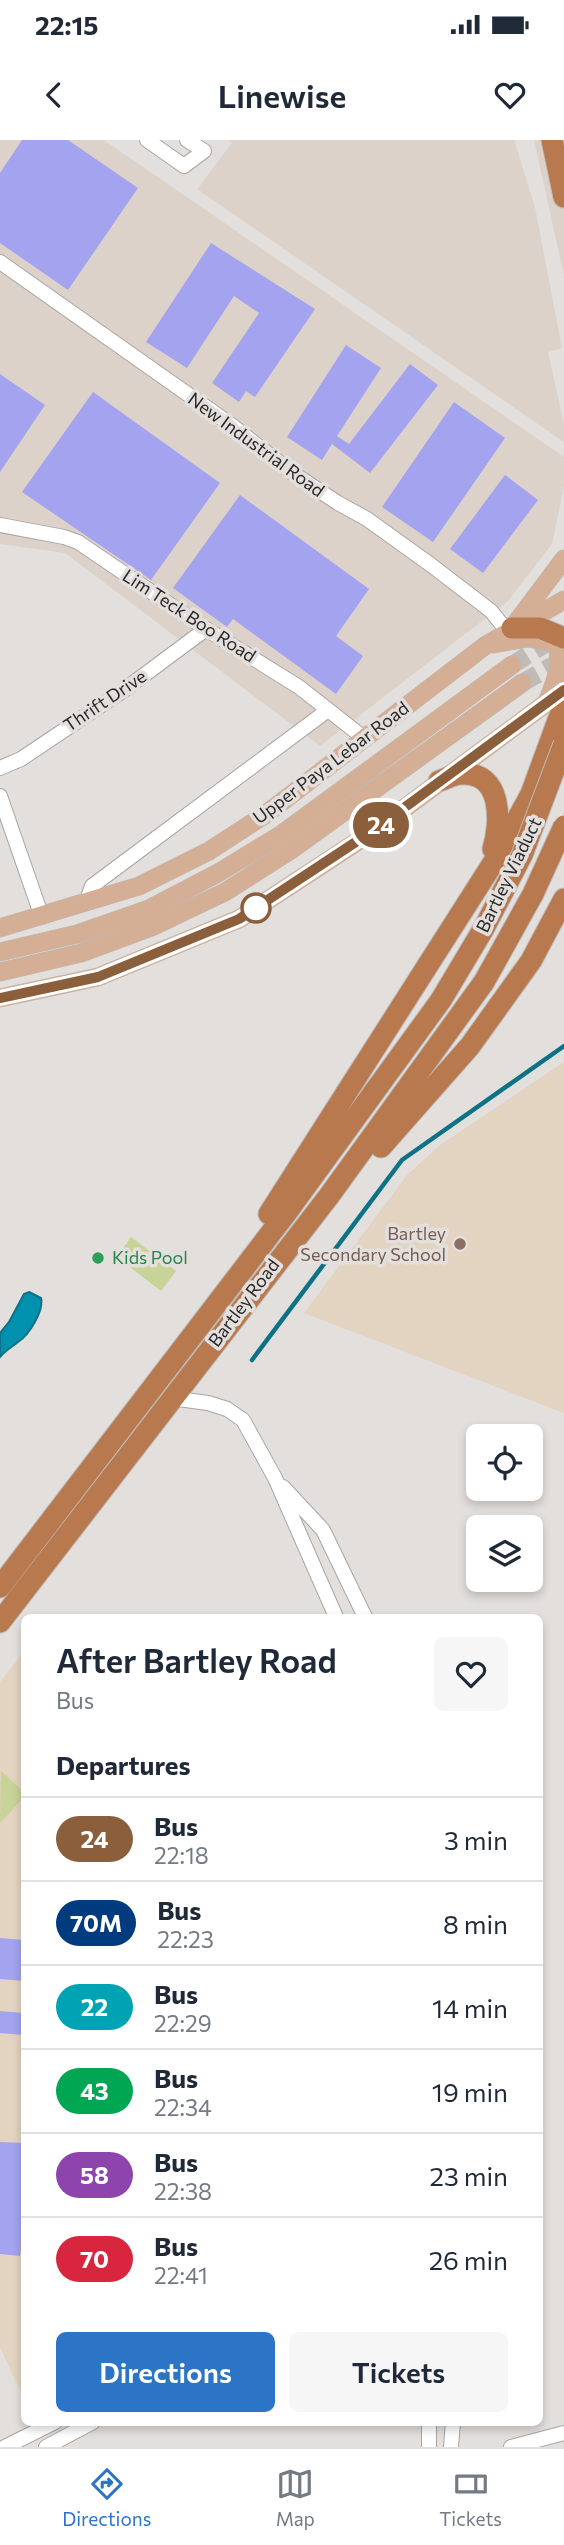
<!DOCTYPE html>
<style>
:root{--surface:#fff;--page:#f6f6f7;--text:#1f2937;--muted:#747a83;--line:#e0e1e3;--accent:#2c75c6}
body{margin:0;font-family:Commissioner,sans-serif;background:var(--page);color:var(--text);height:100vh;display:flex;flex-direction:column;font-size:26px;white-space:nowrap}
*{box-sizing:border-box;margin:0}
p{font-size:23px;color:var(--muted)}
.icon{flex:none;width:38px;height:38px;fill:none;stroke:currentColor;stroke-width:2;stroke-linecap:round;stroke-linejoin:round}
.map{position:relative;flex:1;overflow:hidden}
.side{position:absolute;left:21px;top:1474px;width:522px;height:812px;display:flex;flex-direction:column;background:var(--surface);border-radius:10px;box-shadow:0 4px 10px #0003}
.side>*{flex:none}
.badge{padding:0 14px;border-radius:23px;font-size:24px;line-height:46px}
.controls{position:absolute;left:466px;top:1284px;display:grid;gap:14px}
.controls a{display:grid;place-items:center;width:77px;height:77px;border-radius:10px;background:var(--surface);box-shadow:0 4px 10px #0003;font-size:35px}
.map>.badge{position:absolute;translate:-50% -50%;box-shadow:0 0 0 4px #fff}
h2{padding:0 35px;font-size:26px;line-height:63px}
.round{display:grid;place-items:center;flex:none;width:74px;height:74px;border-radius:10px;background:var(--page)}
.overview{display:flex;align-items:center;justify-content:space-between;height:119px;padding:0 35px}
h1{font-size:33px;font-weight:600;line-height:52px}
.cta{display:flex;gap:14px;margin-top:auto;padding:14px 35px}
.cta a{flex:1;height:80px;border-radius:10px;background:var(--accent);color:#fff;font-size:28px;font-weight:600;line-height:80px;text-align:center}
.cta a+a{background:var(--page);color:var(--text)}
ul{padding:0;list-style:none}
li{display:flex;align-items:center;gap:21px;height:84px;padding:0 35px;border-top:2px solid var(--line)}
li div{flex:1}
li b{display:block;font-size:26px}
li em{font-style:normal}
li .badge{min-width:77px;font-weight:700;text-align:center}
.status{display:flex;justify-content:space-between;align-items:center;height:49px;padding:0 35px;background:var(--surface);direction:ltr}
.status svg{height:19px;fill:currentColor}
header{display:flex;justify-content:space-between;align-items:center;height:91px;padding:0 35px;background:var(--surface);font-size:32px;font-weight:600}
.dock{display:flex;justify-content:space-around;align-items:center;height:98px;border-top:2px solid var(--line);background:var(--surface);font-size:19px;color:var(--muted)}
.dock a{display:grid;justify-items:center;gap:4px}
.dock .selected{color:var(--accent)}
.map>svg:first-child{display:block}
.built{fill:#dcd2ca}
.education{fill:#e3d3c1}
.green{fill:#c8d398}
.water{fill:#0091ae;stroke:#0d7286;stroke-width:2}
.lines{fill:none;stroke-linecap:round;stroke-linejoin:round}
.stream{stroke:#0d7286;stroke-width:4.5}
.building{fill:#a4a3ef}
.major-tunnel{stroke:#bebbb8;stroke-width:18;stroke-dasharray:18 9;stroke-linecap:butt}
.minor-casing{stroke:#a9a5a2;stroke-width:16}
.major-casing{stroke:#bbbbba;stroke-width:19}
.highway-casing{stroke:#bbbbba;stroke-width:23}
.minor{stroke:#fff;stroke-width:14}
.major{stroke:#d5af95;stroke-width:18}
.highway{stroke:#b9794e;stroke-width:21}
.highway-bridge-casing{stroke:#bbbbba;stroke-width:23;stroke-linecap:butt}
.highway-bridge{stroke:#b9794e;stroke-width:21}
.line-casing{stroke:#fff;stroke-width:16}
.line{stroke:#8b5e3c;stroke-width:10}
.stop-dot{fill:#fff;stroke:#8b5e3c;stroke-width:3.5}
.education-dot{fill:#8d6e63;stroke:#e3dfdc;stroke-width:2.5}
.leisure-dot{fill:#2e9e5b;stroke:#e3dfdc;stroke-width:2.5}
.labels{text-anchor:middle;stroke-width:7;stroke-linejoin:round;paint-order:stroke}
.street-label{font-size:18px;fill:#2b2928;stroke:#e3dfdc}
.education-label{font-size:18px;fill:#785e54;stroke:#e3dfdc;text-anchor:end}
.leisure-label{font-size:18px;fill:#27864d;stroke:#e3dfdc;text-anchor:start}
</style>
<div class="status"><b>22:15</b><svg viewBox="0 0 49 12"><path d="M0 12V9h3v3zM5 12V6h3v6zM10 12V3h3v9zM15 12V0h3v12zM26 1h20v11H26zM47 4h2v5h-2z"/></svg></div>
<header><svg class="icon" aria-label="back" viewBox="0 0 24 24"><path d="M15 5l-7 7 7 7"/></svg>Linewise<svg class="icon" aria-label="heart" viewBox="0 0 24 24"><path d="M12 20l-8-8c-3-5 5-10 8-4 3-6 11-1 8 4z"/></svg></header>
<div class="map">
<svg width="564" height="2307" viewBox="0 0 564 2307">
<rect width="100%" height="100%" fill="#e3dfdc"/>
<!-- built -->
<path class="built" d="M0,0H104L564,317V346L552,404L508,461L320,606L65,413L0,404Z
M228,0H514L535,67L562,208L548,212L564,285V302L197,49L232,3Z
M534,0H564V135Z"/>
<!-- education -->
<path class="education" d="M564,922V1273L304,1173L407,1035L440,1005Z
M24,1512V2259L0,2207V1542Z"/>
<!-- green -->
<path class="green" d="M131,1097L176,1131L161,1151L117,1117Z
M1,1631L24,1652V1657L0,1683Z"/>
<!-- water -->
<path class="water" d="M29,1152L41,1158C44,1171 29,1195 18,1202C12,1207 6,1210 0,1217V1193L9,1182L24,1154Z"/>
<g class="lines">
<!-- stream -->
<path class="stream" d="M252,1220L402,1020L564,906"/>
</g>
<!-- building -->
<path class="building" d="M22,0H68L138,48L68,150L0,103V33Z
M211,103L315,169L255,257L246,251L239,262L212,243L259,173L234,156L187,228L146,202Z
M346,205L381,228L337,296L349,304L410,224L438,245L370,333L332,304L322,320L287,297Z
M0,234L45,265L0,332Z
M93,252L220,343L151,440L22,352Z
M454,262L505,298L433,402L382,367Z
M505,335L538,360L483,433L450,409Z
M240,355L369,449L336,496L363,516L336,554L233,479L227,487L173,448Z
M0,1798L24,1800V1841L0,1839Z
M0,1871L24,1873V1895L0,1893Z
M0,2002L24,2003V2086L20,2116L0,2114Z"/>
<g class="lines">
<!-- major-tunnel -->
<path class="major-tunnel" d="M512,525L556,497
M522,543L564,519"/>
<!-- minor casing -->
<g class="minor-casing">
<path id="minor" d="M147,0L184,26L204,11L187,0
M0,122L230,284L291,332L338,363L367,379L431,425L491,471L507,491
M0,385L64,397L78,402L206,489L299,547L364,598
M0,628L21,619L124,550L206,489
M0,656L42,777
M86,763L92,746L328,570
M171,1258L208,1263L227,1269L243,1280L275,1338L336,1477
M283,1347L323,1390L365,1477
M5,2307L55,2282
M46,2307L93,2282
M429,2307V2282
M451,2307L453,2282
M511,2307L564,2293"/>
</g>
<!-- major casing -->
<g class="major-casing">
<path id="major" d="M516,483L564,419
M493,504L528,498L556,503C564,522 554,545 547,562
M0,788L139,746L209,711L266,674L486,505L564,460
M0,812L77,794L149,769L218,733L282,694L512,525
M0,832L81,813L154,786L225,752L291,710L522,543
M0,858L98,837L239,779L375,690L564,550"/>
</g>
<!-- highway casing -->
<g class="highway-casing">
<path id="highway" d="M552,0L564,57
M512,488H540L564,498
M439,641C446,639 454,634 461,634C503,631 501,683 493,709
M381,1007L470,906L531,821L564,759
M269,1074L495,720L531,654L564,564
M0,1447L287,1072L441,860
M0,1482L329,1056L484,842"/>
</g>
<!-- minor -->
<use href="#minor" class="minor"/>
<!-- major -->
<use href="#major" class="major"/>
<!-- highway -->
<use href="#highway" class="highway"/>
<!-- highway-bridge casing -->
<g class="highway-bridge-casing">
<path id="highway-bridge" d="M484,842L533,754L564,686
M441,860L484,788L522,715L564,604"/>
</g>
<!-- highway-bridge -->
<use href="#highway-bridge" class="highway-bridge"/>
</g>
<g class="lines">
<!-- line casing -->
<g class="line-casing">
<path id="line" d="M0,858L98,837L239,779L374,690L564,550"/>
</g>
<!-- line -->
<use href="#line" class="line"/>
</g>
<!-- markers -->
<circle class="stop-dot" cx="256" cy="768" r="14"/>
<circle class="education-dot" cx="460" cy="1104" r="7"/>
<circle class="leisure-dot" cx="98" cy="1118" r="7"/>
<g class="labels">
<!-- street labels -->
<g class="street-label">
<text transform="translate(256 305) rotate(36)" y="6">New Industrial Road</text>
<text transform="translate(189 476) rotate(33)" y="6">Lim Teck Boo Road</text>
<text transform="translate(105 561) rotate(-34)" y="6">Thrift Drive</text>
<text transform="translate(331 623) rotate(-37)" y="6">Upper Paya Lebar Road</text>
<text transform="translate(509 735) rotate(-64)" y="6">Bartley Viaduct</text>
<text transform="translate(244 1163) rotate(-53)" y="6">Bartley Road</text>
</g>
<!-- education labels -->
<g class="education-label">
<text x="446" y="1100">Bartley<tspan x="446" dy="21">Secondary School</tspan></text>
</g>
<!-- leisure labels -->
<g class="leisure-label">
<text x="112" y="1124">Kids Pool</text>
</g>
</g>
</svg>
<div class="controls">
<a><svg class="icon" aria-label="locate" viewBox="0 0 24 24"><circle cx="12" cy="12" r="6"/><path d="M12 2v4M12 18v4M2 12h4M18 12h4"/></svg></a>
<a><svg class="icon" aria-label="layers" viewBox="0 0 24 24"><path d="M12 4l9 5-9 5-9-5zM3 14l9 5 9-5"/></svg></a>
</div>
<b class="badge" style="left:381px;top:685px;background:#8b5e3c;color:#fff">24</b>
<section class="side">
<div class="overview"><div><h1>After Bartley Road</h1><p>Bus</p></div><a class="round"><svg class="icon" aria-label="heart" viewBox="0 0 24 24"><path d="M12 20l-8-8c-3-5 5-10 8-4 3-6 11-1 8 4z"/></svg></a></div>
<h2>Departures</h2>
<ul>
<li><span class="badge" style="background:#8b5e3c;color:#fff">24</span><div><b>Bus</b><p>22:18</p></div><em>3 min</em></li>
<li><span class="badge" style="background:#003b80;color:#fff">70M</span><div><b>Bus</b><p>22:23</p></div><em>8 min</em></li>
<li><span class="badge" style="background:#00a3b4;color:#fff">22</span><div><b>Bus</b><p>22:29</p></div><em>14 min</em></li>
<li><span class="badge" style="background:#00a651;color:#fff">43</span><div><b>Bus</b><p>22:34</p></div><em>19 min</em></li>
<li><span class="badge" style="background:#8e44ad;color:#fff">58</span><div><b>Bus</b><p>22:38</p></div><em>23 min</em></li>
<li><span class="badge" style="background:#d7263d;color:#fff">70</span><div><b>Bus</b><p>22:41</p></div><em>26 min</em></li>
</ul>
<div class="cta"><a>Directions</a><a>Tickets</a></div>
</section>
</div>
<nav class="dock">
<a class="selected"><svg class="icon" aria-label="directions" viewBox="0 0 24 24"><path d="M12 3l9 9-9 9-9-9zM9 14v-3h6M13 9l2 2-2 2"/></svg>Directions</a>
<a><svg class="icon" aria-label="map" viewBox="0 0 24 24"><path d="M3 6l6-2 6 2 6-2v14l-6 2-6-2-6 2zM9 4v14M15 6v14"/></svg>Map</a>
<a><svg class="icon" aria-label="tickets" viewBox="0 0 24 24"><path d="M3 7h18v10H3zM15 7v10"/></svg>Tickets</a>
</nav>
